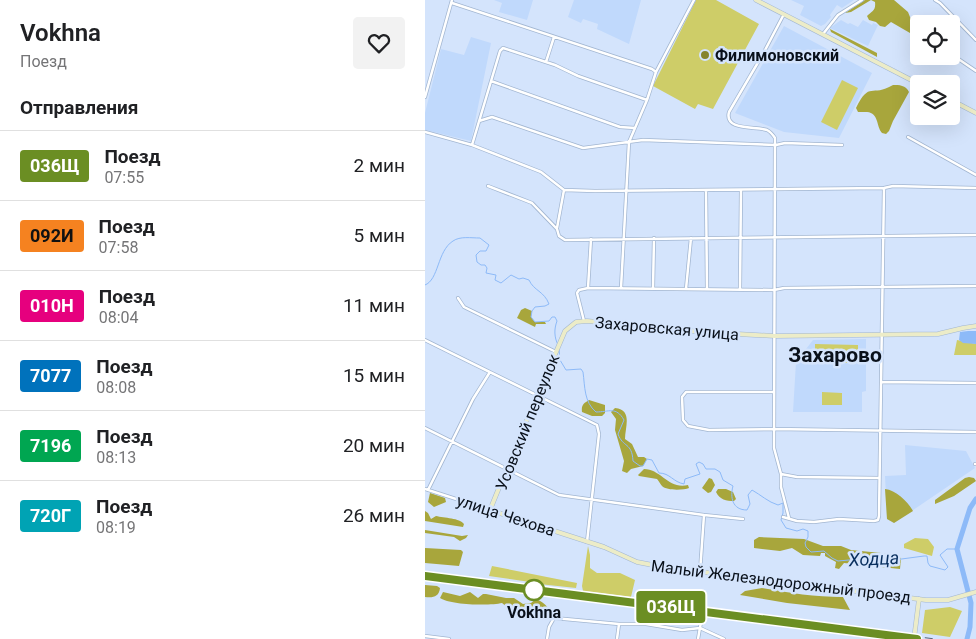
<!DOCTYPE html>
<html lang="ru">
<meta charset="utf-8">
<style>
:root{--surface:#fff;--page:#f2f2f2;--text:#202124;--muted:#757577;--line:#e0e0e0}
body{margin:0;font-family:Roboto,sans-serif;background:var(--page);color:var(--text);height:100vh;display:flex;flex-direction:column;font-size:19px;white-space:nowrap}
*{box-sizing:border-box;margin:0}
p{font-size:16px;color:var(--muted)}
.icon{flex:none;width:28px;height:28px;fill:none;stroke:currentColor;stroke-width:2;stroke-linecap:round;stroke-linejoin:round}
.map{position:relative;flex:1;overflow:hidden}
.drawer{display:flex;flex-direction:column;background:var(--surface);width:425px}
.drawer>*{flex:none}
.badge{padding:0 10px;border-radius:4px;font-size:18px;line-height:32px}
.fabs{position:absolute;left:485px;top:15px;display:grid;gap:10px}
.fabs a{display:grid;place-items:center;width:50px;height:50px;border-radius:5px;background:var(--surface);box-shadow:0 5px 20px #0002;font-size:25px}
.map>.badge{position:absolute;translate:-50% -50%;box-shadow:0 0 0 2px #fff}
h2{padding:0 20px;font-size:19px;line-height:45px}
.round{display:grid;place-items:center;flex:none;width:52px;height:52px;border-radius:5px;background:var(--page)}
.overview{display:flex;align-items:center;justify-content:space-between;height:85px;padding:0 20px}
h1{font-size:24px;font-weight:600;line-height:38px}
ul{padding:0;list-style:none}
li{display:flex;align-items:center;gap:15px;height:70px;padding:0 20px;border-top:1px solid var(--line)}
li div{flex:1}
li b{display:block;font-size:19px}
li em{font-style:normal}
li .badge{min-width:55px;font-weight:700;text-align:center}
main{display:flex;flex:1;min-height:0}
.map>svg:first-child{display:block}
.built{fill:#c0d9fc}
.green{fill:#cecd68}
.forest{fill:#a8a63c}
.water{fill:#8dbaf8}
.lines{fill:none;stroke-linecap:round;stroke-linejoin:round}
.stream{stroke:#8dbaf8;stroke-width:1}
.river{stroke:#8dbaf8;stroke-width:5}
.street-casing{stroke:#a2b6d1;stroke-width:4}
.secondary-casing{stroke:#a2b6d1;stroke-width:5}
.street{stroke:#fff;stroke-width:2.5}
.secondary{stroke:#ececc8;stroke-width:4}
.rail{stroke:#596473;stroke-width:1;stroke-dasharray:8 4;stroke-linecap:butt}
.line-casing{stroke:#fff;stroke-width:11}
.line{stroke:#6b8e23;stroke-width:8}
.poi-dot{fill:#86842d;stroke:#d4e4fc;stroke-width:2}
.stop-dot{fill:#fff;stroke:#6b8e23;stroke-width:2.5}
.labels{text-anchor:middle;stroke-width:5;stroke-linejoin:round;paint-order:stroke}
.poi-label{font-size:16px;font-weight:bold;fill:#09101a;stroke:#d4e4fc;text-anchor:start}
.street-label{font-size:16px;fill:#09101a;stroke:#d4e4fc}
.stop-label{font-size:16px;font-weight:bold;fill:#09101a;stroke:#d4e4fc}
.water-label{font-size:18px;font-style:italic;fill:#092f5e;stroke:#d4e4fc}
.district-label{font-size:21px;font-weight:bold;fill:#09101a;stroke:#d4e4fc}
</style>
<main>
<section class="drawer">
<div class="overview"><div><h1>Vokhna</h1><p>Поезд</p></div><a class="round"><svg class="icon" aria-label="heart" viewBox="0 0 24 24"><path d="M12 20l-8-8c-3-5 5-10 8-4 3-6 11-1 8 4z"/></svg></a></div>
<h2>Отправления</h2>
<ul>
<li><span class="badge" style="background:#6b8e23;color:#fff">036Щ</span><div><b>Поезд</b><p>07:55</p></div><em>2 мин</em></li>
<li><span class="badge" style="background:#f58220;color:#111">092И</span><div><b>Поезд</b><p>07:58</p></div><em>5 мин</em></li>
<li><span class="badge" style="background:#e6007e;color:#fff">010Н</span><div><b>Поезд</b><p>08:04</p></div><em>11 мин</em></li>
<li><span class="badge" style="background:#0072bc;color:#fff">7077</span><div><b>Поезд</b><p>08:08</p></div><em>15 мин</em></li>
<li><span class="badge" style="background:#00a651;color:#fff">7196</span><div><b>Поезд</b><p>08:13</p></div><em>20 мин</em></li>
<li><span class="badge" style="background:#00a3b4;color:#fff">720Г</span><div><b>Поезд</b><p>08:19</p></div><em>26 мин</em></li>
</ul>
</section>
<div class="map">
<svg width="551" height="639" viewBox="0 0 551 639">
<rect width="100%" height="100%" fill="#d4e4fc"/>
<!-- built -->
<path class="built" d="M69,0H108L102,20L74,12L77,3Z
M149,0H216L204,44L172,29L173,24L158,19L156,23L143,17Z
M366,0H429L417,8L412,5L405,15L406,17L400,24L396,26L375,15L379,6Z
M416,20L423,24L425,23L433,27L438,20L447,25L448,23L453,25L443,46L405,28Z
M359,26L447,73L414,138L359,132L310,113Z
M46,37L66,43L46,141L0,130V113L16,49L39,55Z
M441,339V391L437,392V412H368L371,362L388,340Z
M480,445L541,451L550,468L469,523L462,519L460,476L481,475Z"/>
<!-- green -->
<path class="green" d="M271,0H291L334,24L288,109L273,104L270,109L228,86Z
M417,80L433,88L412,130L396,122Z
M532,340L551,344V355H529Z
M390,344L433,345V363H390Z
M397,392L417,393V405H397Z
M490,538L503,539L509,547L507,556L479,548V544Z
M163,546L165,555V568L172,573H195L210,580L206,597L158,591L157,586Z
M67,566L152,583L151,588L114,584V581L106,580L105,582L64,576Z
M525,607L537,611L525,637L497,633L500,610Z"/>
<!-- forest -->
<path class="forest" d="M440,0H469L483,12L489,27L485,33L466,22L460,27L455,26L451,22L444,20L442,16C447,11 451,11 450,2L446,0L426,12L420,13Z
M405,29L452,53V57L406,32Z
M468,85C474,85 481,85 484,92L468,121L464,131L461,134L457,133C451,126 454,113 442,112C439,112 436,112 433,112L431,108C445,80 446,98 468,85Z
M100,308L107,311L106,317L110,322H120L121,324H111L110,327L92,318L96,310Z
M164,400L180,405V413L177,416H167L157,412C156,405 159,403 164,400Z
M190,408C208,410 200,427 200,439L207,444L213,457H219L222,459L218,466L206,469L202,473L197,471L199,461L190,430L191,419L186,412Z
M219,469C236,469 244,490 263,485L264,488C259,490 242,491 237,486C235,484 234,481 232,479L214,476L213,475Z
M544,477L549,478L551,481L529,496L510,504V500L540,478Z
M284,478L287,479L290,485L286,492L283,493L277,488Z
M293,489H301L308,492L311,499L309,501C301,501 295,500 291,492Z
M460,489C471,490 483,502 488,511L469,523L462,519Z
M5,493L20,498L21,502L9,507L3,502Z
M0,511L3,513L6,519L11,516C19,518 35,518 39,524L38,527L0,521Z
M0,530L37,536L43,535L41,538L35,541L29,537L0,533Z
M334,537L379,539L398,546H416L426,550L466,554L476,558L475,569L419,563L414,569L410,568L411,562L400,556V553H396L395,556L378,555L367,548L355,551L329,548V540Z
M0,548L36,550L38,552L34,566L0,563Z
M0,585L12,586L15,588C14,597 8,598 0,597Z
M337,588C365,593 390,597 418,597L425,610L362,603L315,595L320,591Z
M18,592L35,596L45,592L53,598L58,594H61L81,598H89L98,604L106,603L111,599C117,601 124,607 126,613L122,617L107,608L82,607L77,603C65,606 25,605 15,598Z"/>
<!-- water -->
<path class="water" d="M543,331H551V344L538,343L534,340L535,332Z"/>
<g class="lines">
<!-- stream -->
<path class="stream" d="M0,285C14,280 12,251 28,241C35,236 46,238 55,238L64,245L61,251H55L51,255L52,262L56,265H60L62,268L61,273L71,275L70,280L76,283L86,275L94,279L98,278L104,280C109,291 119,291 124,304L120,306L110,307L107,311L106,317L110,322L124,321L127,317H130L132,321C129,329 129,337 133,345
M134,349L135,360L141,370L156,369L158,372C160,387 159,402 171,412C184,412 191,406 199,420L193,434C198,448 207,442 208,461L215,466H218L222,459L227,460L234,473C245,473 248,482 259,484L260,479L275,474L271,464L274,462L278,464L281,469H290L295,472L298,480L308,486C305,497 307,510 322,510L325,504L323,495L327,490C336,495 343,502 353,505L358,503V513L356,520L361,528L372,531L378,529L383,531V537L380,543L381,547L386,552L399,551L407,558L413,561L435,559L443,561L469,560L499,556H502L503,563L505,566L520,570L523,567L515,555L522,549H532"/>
<!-- river -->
<path class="river" d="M542,639L545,627L546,603L532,549L545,508L551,499"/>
<!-- street casing -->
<g class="street-casing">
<path id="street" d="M510,0L515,3L551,40
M27,3L227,69L231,72
M359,14L338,54L304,112C299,131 330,126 342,130C346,132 348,135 350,138L349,448L356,474V487L364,518
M398,34L413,15L437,0
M526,54L551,71
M121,62L129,37
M66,81L195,127L210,128
M0,97L27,0
M54,121L67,117L158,148L218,140L351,145L360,143L417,145
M0,132L47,145L116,172L139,190
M483,137L551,175
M47,145L75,51L78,48L130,65L153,76L222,100
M63,186L107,203L132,229L134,236L140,240L551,235
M139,190L170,191L459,188L468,186L551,188
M281,190L282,289
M132,228L139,190
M163,288L166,239
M196,288L204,142L222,100L231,72L269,0
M228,288L229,238
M261,289L266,238
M315,289L316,190
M33,298L39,307L131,352
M159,321L152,293L154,290L163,288L349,290L359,288L551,286
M0,340L172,425L174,434L162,542
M456,382L551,383
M349,392H261L257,397L258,420L263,426L284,430L349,429L551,432
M0,428L134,495L279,515L318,519
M550,464H551
M356,474L372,477L454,478
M0,489L65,510
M3,490L48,399L65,372
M358,517L372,521L389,522L414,519L449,521L453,520L454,516L459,188
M275,572L279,515
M0,636L24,639
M122,639L124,627L129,618L194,624H221L257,630L275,628L299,639
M192,639L194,624
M273,639L276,622"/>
</g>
<!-- secondary casing -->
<g class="secondary-casing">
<path id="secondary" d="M331,0L494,84
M526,100L551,113
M551,326L538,328L513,334L350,336L277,332L162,321L151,322L140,331L93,441L65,510L179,547L212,562L238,567L501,600H523L551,592
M489,639L494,599"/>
</g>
<!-- street -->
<use href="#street" class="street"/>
<!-- secondary -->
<use href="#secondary" class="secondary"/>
<!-- rail -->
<path class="rail" d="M0,573L510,639"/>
</g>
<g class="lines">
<!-- line casing -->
<g class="line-casing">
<path id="line" d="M0,576L492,639"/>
</g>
<!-- line -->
<use href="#line" class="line"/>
</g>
<!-- markers -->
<circle class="poi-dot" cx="280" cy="55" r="5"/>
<circle class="stop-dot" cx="109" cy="590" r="10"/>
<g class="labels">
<!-- poi labels -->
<g class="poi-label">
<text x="290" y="61">Филимоновский</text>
</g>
<!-- street labels -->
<g class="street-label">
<text transform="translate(242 328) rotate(5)" y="6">Захаровская улица</text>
<text transform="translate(102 422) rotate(-68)" y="6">Усовский переулок</text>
<text transform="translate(81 515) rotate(18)" y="6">улица Чехова</text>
<text transform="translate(356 581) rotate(7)" y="6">Малый Железнодорожный проезд</text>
</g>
<!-- stop labels -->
<g class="stop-label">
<text x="109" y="618">Vokhna</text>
</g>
<!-- water labels -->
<g class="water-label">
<text transform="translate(449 559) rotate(-3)" y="6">Ходца</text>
</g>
<!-- district labels -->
<g class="district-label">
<text x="410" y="362">Захарово</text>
</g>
</g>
</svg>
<div class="fabs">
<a><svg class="icon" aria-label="locate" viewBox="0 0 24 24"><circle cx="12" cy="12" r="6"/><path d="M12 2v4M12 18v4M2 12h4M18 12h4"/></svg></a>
<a><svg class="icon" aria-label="layers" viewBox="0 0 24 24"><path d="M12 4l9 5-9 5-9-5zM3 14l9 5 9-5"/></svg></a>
</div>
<b class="badge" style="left:246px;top:607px;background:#6b8e23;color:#fff">036Щ</b>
</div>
</main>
